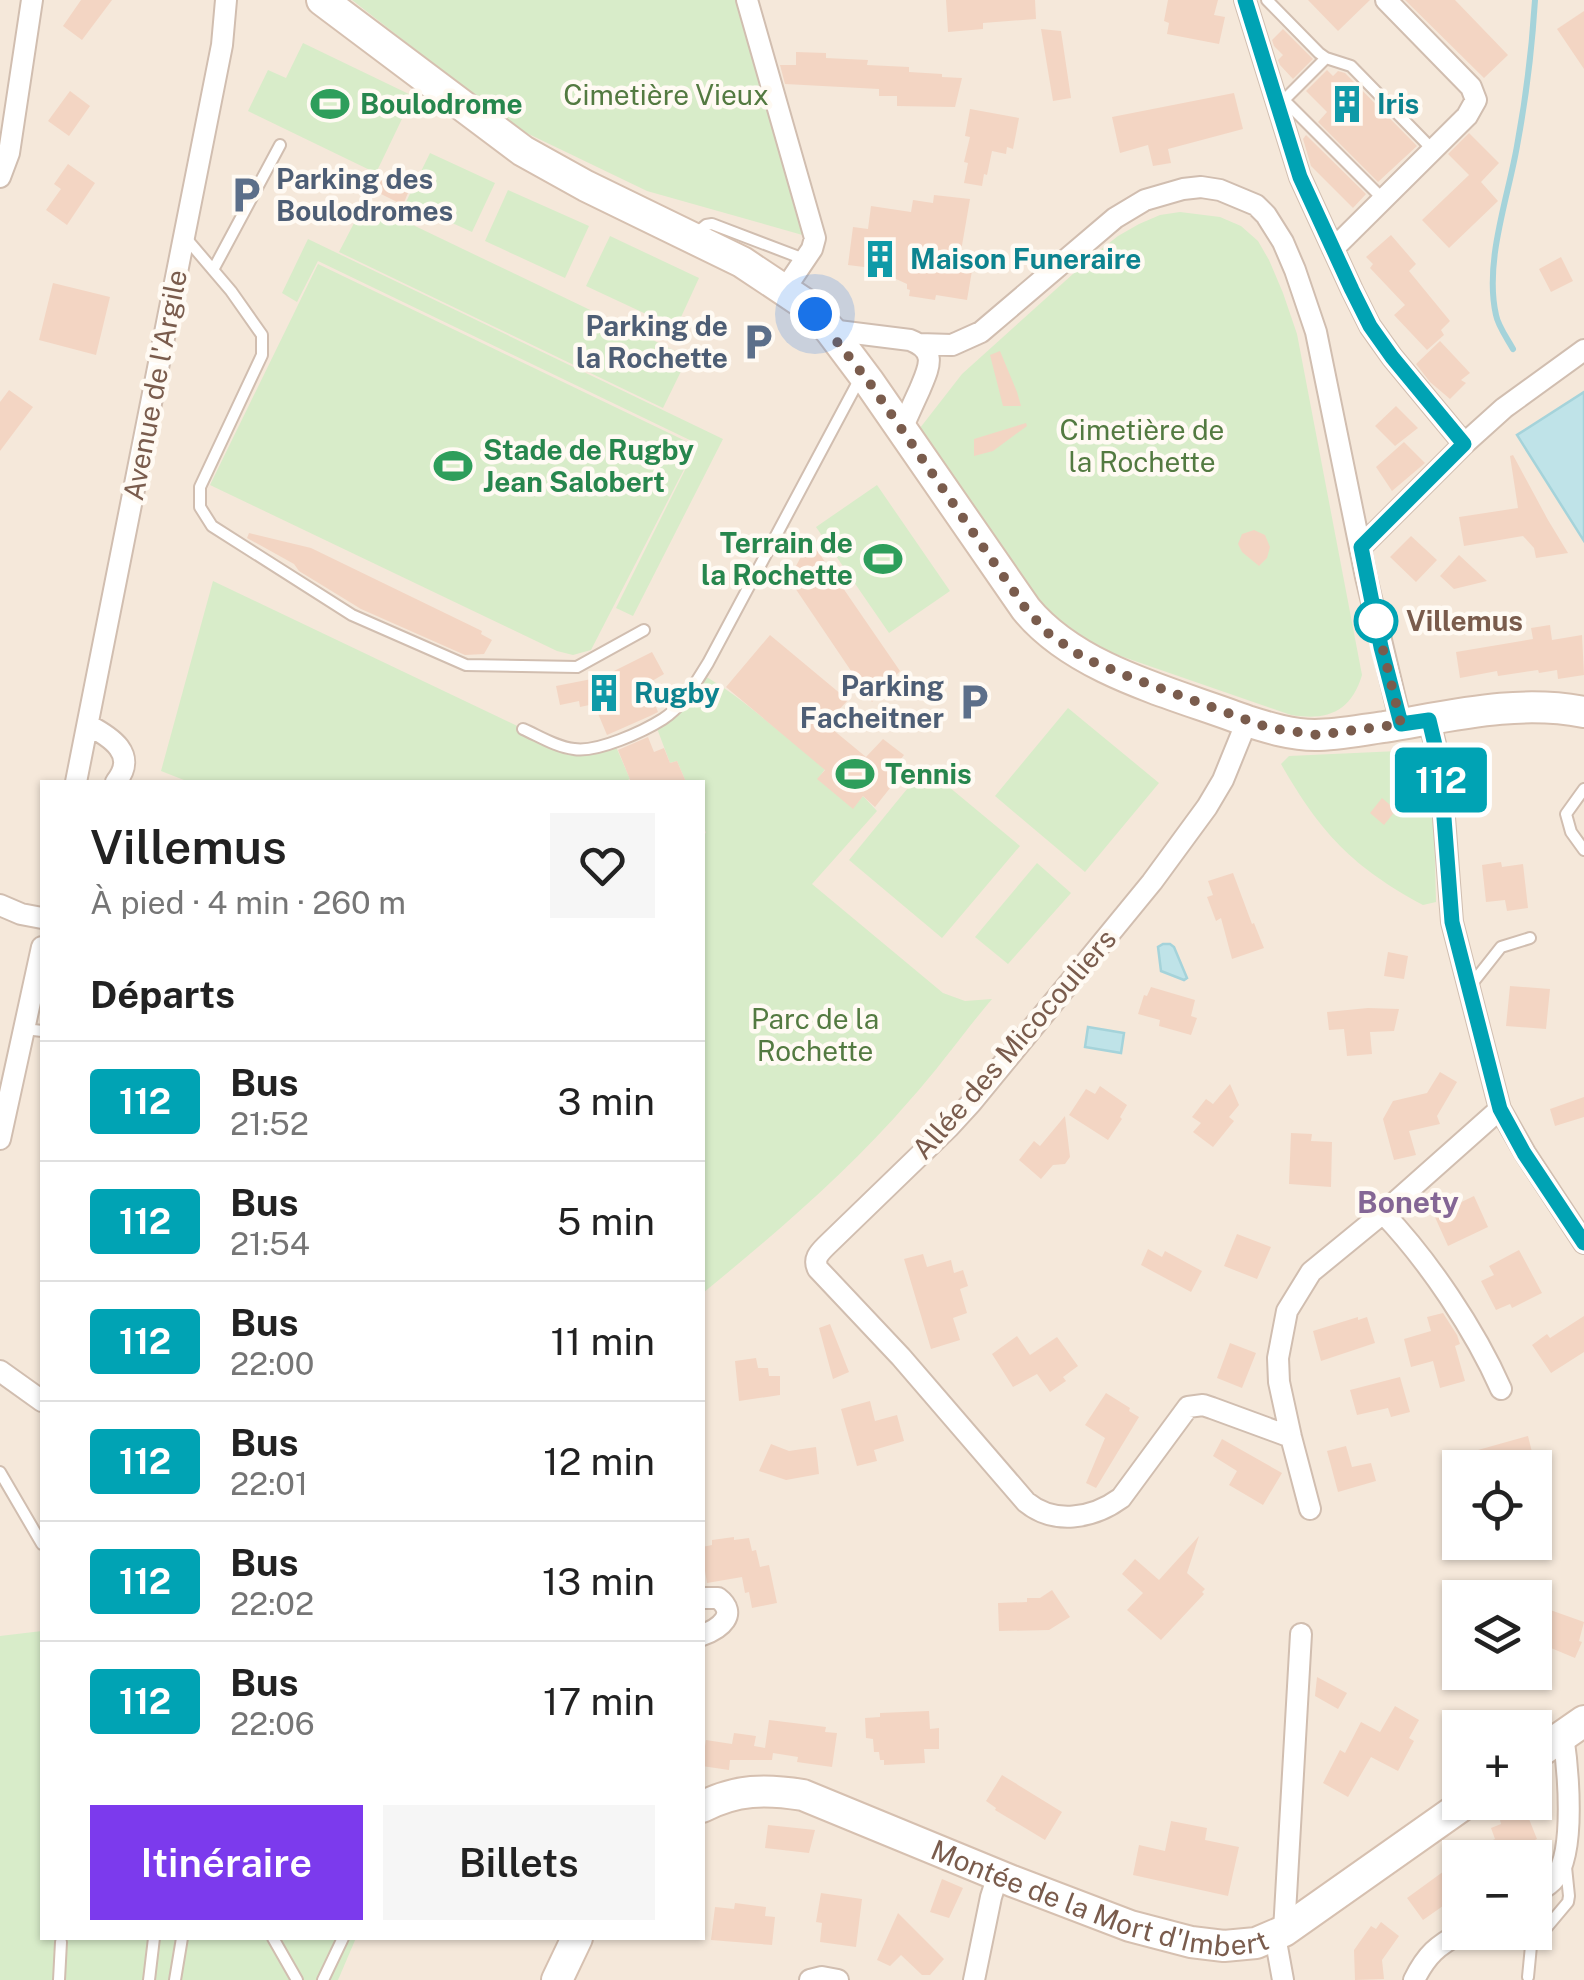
<!DOCTYPE html>
<html lang="fr">
<meta charset="utf-8">
<style>
:root{--surface:#fff;--page:#f6f6f6;--text:#222;--muted:#767676;--line:#e0e0e0;--accent:#7c3aed}
body{margin:0;font-family:"Public Sans",sans-serif;background:var(--page);color:var(--text);height:100vh;display:flex;flex-direction:column;font-size:38px;white-space:nowrap}
*{box-sizing:border-box;margin:0}
p{font-size:32px;color:var(--muted)}
.icon{flex:none;width:55px;height:55px;fill:none;stroke:currentColor;stroke-width:2;stroke-linecap:round;stroke-linejoin:round}
.map{position:relative;flex:1;overflow:hidden}
.panel{position:absolute;left:40px;top:780px;width:665px;height:1160px;display:flex;flex-direction:column;background:var(--surface);border-radius:0px;box-shadow:0 2px 8px #0004}
.panel>*{flex:none}
.badge{padding:0 20px;border-radius:8px;font-size:35px;line-height:65px}
.controls{position:absolute;left:1442px;top:1450px;display:grid;gap:20px}
.controls a{display:grid;place-items:center;width:110px;height:110px;border-radius:0px;background:var(--surface);box-shadow:0 2px 8px #0004;font-size:50px}
.you{position:absolute;width:50px;height:50px;margin:-25px;border:8px solid #fff;border-radius:50%;background:#1a73e8;box-shadow:0 0 0 15px #1a73e833}
.map>.badge{position:absolute;translate:-50% -50%;box-shadow:0 0 0 5px #fff}
h2{padding:0 50px;font-size:38px;line-height:90px}
.round{display:grid;place-items:center;flex:none;width:105px;height:105px;border-radius:0px;background:var(--page)}
.overview{display:flex;align-items:center;justify-content:space-between;height:170px;padding:0 50px}
h1{font-size:48px;font-weight:600;line-height:75px}
.primary-button{display:flex;gap:20px;margin-top:auto;padding:20px 50px}
.primary-button a{flex:1;height:115px;border-radius:0px;background:var(--accent);color:#fff;font-size:40px;font-weight:600;line-height:115px;text-align:center}
.primary-button a+a{background:var(--page);color:var(--text)}
ul{padding:0;list-style:none}
li{display:flex;align-items:center;gap:30px;height:120px;padding:0 50px;border-top:2px solid var(--line)}
li div{flex:1}
li b{display:block;font-size:38px}
li em{font-style:normal}
li .badge{min-width:110px;font-weight:700;text-align:center}
.map>svg:first-child{display:block}
.residential{fill:#f5e8da;fill-rule:evenodd}
.green{fill:#d8ecc9}
.water{fill:#bfe3e8;stroke:#a5d3da;stroke-width:2.5}
.lines{fill:none;stroke-linecap:round;stroke-linejoin:round}
.stream{stroke:#a5d3da;stroke-width:6}
.building{fill:#f3d5c3}
.lane-casing{stroke:#d1beb0;stroke-width:14}
.street-casing{stroke:#d1beb0;stroke-width:24}
.secondary-casing{stroke:#d6c0b0;stroke-width:34}
.lane{stroke:#fff;stroke-width:10}
.street{stroke:#fff;stroke-width:20}
.secondary{stroke:#fff;stroke-width:30}
.line-casing{stroke:#fff;stroke-width:22}
.line{stroke:#00a3b4;stroke-width:15}
.walk{stroke:#7a5c4d;stroke-width:10;stroke-dasharray:0 18}
.stop-dot{fill:#fff;stroke:#00a3b4;stroke-width:5}
.labels{text-anchor:middle;stroke-width:9;stroke-linejoin:round;paint-order:stroke}
.park-label{font-size:28px;fill:#537a41;stroke:#fffaf3}
.leisure-label{font-size:28px;font-weight:bold;fill:#27864d;stroke:#fffaf3;text-anchor:start}
.culture-label{font-size:28px;font-weight:bold;fill:#0d838f;stroke:#fffaf3;text-anchor:start}
.service-label{font-size:28px;font-weight:bold;fill:#4e5e75;stroke:#fffaf3;text-anchor:end}
.street-label{font-size:28px;fill:#7a5c4d;stroke:#fffaf3}
.stop-label{font-size:28px;font-weight:bold;fill:#7a5c4d;stroke:#fffaf3;text-anchor:start}
.neighbourhood-label{font-size:30px;font-weight:bold;fill:#846695;stroke:#fffaf3}
</style>
<div class="map">
<svg width="1584" height="1980" viewBox="0 0 1584 1980">
<rect width="100%" height="100%" fill="#fdf6ec"/>
<!-- residential -->
<path class="residential" d="M0,0H1584V1980H0ZM42,782H702V1938H42ZM1460,1468H1535V1542H1460ZM1460,1598H1535V1672H1460ZM1460,1728H1535V1802H1460ZM1460,1858H1535V1932H1460Z"/>
<!-- green -->
<path class="green" d="M352,0H740L806,236L647,191L514,127Z
M303,43L413,96L376,173L248,111L268,70L286,78Z
M430,153L495,183L472,232L406,202Z
M508,190L589,226L565,278L485,241Z
M365,202L688,357L663,408L339,252Z
M1180,212L1220,217L1241,226L1258,241L1269,260L1283,293L1297,334L1362,675C1351,712 1327,721 1291,715L1106,651L1070,633L1040,603L920,428L962,374L1094,255L1118,236L1139,224L1160,215Z
M610,236L699,278L676,328L586,286Z
M308,239L723,439L633,616L616,608L698,444L318,261L297,302L282,293Z
M318,264L696,446L591,650L573,655L557,651L210,485Z
M877,485L950,591L889,633L816,527Z
M213,581L555,744L575,750L614,742L630,779L623,782H189L161,771Z
M701,674C747,699 783,739 827,766L818,779L853,808L863,796L877,811L812,884L943,993L965,1001L992,999C964,1032 939,1068 910,1100C848,1172 776,1233 703,1293L702,835L706,833L703,824L702,782H686L677,761L670,763L655,723L664,718Z
M1068,708L1159,783L1085,872L995,796Z
M1398,751L1433,780L1436,902L1423,905C1353,867 1321,834 1281,764L1289,756Z
M925,767L1020,846L942,938L849,860Z
M1037,863L1071,893L1008,964L975,937Z
M42,1631V1938H356L338,1980H0V1636Z"/>
<!-- water -->
<path class="water" d="M1584,392V541L1517,435Z
M1163,944H1170L1174,947L1187,978L1184,980L1161,971L1158,947Z
M1088,1027L1124,1033L1121,1053L1085,1047Z"/>
<g class="lines">
<!-- stream -->
<path class="stream" d="M1513,349C1507,338 1498,326 1496,315C1484,262 1508,198 1517,146C1526,98 1532,49 1535,0"/>
</g>
<!-- building -->
<path class="building" d="M81,0H112L82,40L63,26Z
M946,0H1035L1036,19L983,23V29L948,32Z
M1168,0H1218L1214,15L1225,17L1219,44L1167,34L1169,23L1164,21Z
M1308,0H1370L1338,31Z
M1405,0H1455L1508,55L1484,78Z
M1584,11V69L1557,29Z
M1041,29L1061,31L1071,98L1053,101Z
M1283,29L1313,59L1293,79L1280,65L1278,60L1283,55L1274,46L1272,40Z
M796,52L826,53V58L868,60L867,65L909,67V72L942,74V77L962,78L955,107L897,106V96H879V89L785,84L780,65H796Z
M1327,70L1333,76L1338,71L1345,73L1417,146L1378,182L1318,122L1327,112L1306,91Z
M70,91L90,106L69,136L48,121Z
M1234,93L1243,129L1168,149L1171,163L1153,166L1148,145L1120,153L1112,117Z
M970,109L1019,118L1013,149L1007,147L1006,154L992,151L987,175L984,174L982,186L964,183L968,163L964,162L970,137L965,136Z
M1469,133L1499,163L1481,182L1498,201L1449,248L1422,220L1469,175L1448,154Z
M1306,135L1366,194L1353,208L1311,166L1303,139Z
M68,164L95,183L67,225L46,210L61,189L54,184Z
M378,172L410,188L403,205L371,189Z
M934,195L970,199L960,257L974,259L967,300L936,295L935,300L909,296L910,290L907,289V284L885,274L880,269L848,265L853,227L868,229L871,206L911,212L913,200L933,203Z
M1391,235L1416,264L1409,271L1450,321L1441,330L1444,335L1427,350L1394,315L1405,305L1370,268L1373,264L1366,257Z
M1561,257L1573,281L1551,292L1539,269Z
M53,283L110,297L96,355L39,340Z
M1440,341L1470,373L1461,380L1466,383L1450,399L1430,382L1416,364Z
M1000,351L1017,392L1021,406H1003L990,355Z
M9,390L33,407L0,451V402Z
M1396,406L1418,428L1395,446L1375,426Z
M1026,423L1027,426L993,451L974,456V439Z
M1404,442L1425,463L1392,491L1376,467Z
M1513,455L1548,520L1568,553L1536,558L1534,548L1523,536L1464,546L1459,517L1518,508L1510,456Z
M1254,530L1265,535L1270,547L1267,558L1259,566L1242,552L1238,544L1242,534Z
M249,533L311,548L482,631L481,634L492,640L484,654L465,655L361,609L299,571L294,564L247,538Z
M1411,536L1437,560L1416,582L1390,557Z
M810,540L900,671L872,702L789,579Z
M1459,555L1487,581L1454,589L1440,576Z
M1550,625L1552,640L1582,635L1584,675L1558,679L1557,670L1539,673L1538,670L1498,676L1497,671L1460,678L1456,652L1533,639L1531,628Z
M770,635L848,700L826,724L866,757L883,739L904,755L887,777L894,783L875,807L863,796L853,809L817,779L825,770L726,687Z
M652,652L664,674L647,684L658,712L650,716L607,735L594,704L580,707L579,701L560,705L556,686L602,677Z
M648,737L654,752L664,748L670,763L677,761L686,782H631L618,750Z
M1382,798L1396,810L1384,825L1370,813Z
M1501,862L1502,867L1523,864L1528,908L1507,911L1505,900L1486,902L1482,865Z
M1233,873L1252,924L1254,923L1264,948L1232,959L1221,918L1216,921L1207,897L1213,895L1208,881Z
M1388,952L1408,956L1404,979L1384,976Z
M1510,986L1550,989L1546,1029L1506,1026Z
M1151,987L1195,1000L1191,1016L1197,1018L1191,1035L1159,1026L1160,1020L1138,1014L1144,995L1147,996Z
M1368,1008L1399,1009L1394,1031L1370,1032L1372,1054L1347,1056L1344,1029L1329,1030L1327,1012Z
M1440,1072L1457,1082L1437,1116L1440,1124L1409,1131L1416,1155L1394,1160L1383,1119L1393,1101L1427,1093Z
M1230,1084L1239,1105L1229,1117L1234,1121L1213,1147L1193,1132L1201,1123L1192,1117L1206,1099L1213,1104Z
M1100,1086L1127,1105L1120,1117L1122,1119L1108,1140L1069,1115L1086,1089L1095,1094Z
M1584,1097V1117L1555,1126L1550,1109Z
M1065,1116L1070,1157L1065,1164L1053,1165L1041,1179L1019,1160L1034,1141L1040,1146Z
M1291,1133L1312,1134L1311,1141L1332,1142L1331,1187L1289,1184Z
M1474,1196L1488,1227L1448,1246L1434,1215Z
M1237,1234L1271,1247L1257,1279L1224,1266Z
M1148,1249L1162,1257L1165,1251L1202,1271L1191,1292L1141,1265Z
M1519,1250L1542,1293L1512,1308L1510,1304L1496,1310L1481,1281L1494,1275L1489,1266Z
M923,1254L927,1267L951,1260L954,1273L963,1270L968,1286L960,1289L967,1313L953,1318L960,1340L931,1349L904,1259Z
M1443,1313L1457,1335L1460,1344L1455,1346L1465,1381L1440,1388L1433,1361L1411,1367L1404,1339L1431,1331L1427,1317Z
M1584,1316V1352L1551,1373L1532,1345L1547,1334L1550,1338Z
M1358,1317V1320L1367,1317L1375,1343L1321,1361L1313,1331Z
M830,1324L849,1372L833,1379L819,1328Z
M1017,1336L1030,1355L1057,1337L1078,1366L1063,1377L1066,1381L1050,1392L1037,1374L1013,1387L992,1354Z
M1230,1343L1256,1353L1242,1388L1217,1378Z
M756,1358L758,1368H768L769,1376H780V1395L739,1401L735,1361Z
M1400,1377L1410,1412L1391,1417L1388,1408L1357,1415L1350,1390Z
M1106,1393L1130,1408L1129,1411L1139,1417L1096,1488L1086,1483L1105,1438L1085,1425Z
M870,1401L875,1421L897,1415L904,1441L874,1450L877,1461L857,1466L841,1409Z
M1528,1436L1536,1468H1483L1478,1450Z
M1222,1439L1282,1473L1263,1505L1229,1485L1237,1471L1213,1456Z
M771,1444L789,1451L816,1447L819,1474L786,1480L759,1471Z
M1346,1446L1352,1467L1371,1463L1376,1481L1338,1492L1327,1451Z
M1199,1536L1187,1573L1205,1589L1202,1592L1204,1594L1161,1640L1127,1610L1143,1593L1122,1574L1135,1559L1159,1580Z
M734,1537V1540L749,1538L752,1551L756,1550L760,1567L769,1565L777,1603L752,1608L749,1592L745,1593L742,1577L707,1583L705,1571L702,1572V1547L712,1545V1540Z
M1052,1590L1070,1617L1049,1630L999,1631L998,1603L1027,1602V1598H1040Z
M1539,1606L1584,1622L1579,1641L1582,1642L1575,1658L1551,1648L1549,1652L1535,1647V1615Z
M1317,1677L1347,1693L1338,1709L1315,1696Z
M1395,1706L1419,1720L1409,1738L1414,1741L1398,1771L1371,1757L1348,1797L1323,1783L1340,1750L1345,1753L1361,1722L1380,1732Z
M929,1711L930,1729L939,1728V1749H924L925,1763L884,1765V1760H880L879,1752H874L873,1739L866,1738L865,1718L880,1717V1713Z
M769,1720L826,1727L825,1732L837,1733L832,1767L797,1762L798,1757L773,1753L772,1760H730L729,1770L702,1766L706,1740L732,1744L734,1733L756,1736L754,1746L765,1748Z
M1002,1775L1062,1812L1045,1840L995,1810L996,1808L986,1801Z
M1525,1809L1537,1839L1513,1850L1516,1858H1453L1495,1839L1491,1828L1501,1824L1500,1820Z
M1171,1821L1207,1828L1205,1840L1239,1847L1228,1896L1133,1875L1139,1845L1165,1851Z
M768,1825L815,1830L809,1853L765,1848Z
M1451,1866L1460,1878V1894L1423,1920L1407,1898Z
M942,1879L963,1888L949,1918L930,1912Z
M821,1893L862,1899L856,1947L820,1942L822,1923L816,1922Z
M735,1903L766,1907L765,1916L775,1917L772,1945L711,1940L715,1907L734,1909Z
M898,1913L944,1959L930,1975H922L901,1955L890,1966L877,1960Z
M1381,1922L1399,1936L1382,1960L1384,1979L1355,1980L1354,1950L1371,1926L1376,1929Z"/>
<g class="lines">
<!-- lane casing -->
<g class="lane-casing">
<path id="lane" d="M1267,0L1319,53L1326,58L1351,66L1433,150
M1281,97L1383,199
M1284,100L1326,58
M695,234L706,225L712,224L804,259
M185,237L231,291L262,335V355L200,487V507L212,526L352,615L466,665L577,667L644,630
M213,270L280,145
M523,729C539,736 556,747 574,749C597,753 644,731 663,719C683,706 696,682 708,663L859,380
M1584,789L1566,814L1571,832L1584,850
M1471,985L1501,947L1530,938
M25,1029L42,1031
M0,1472L42,1544
M273,1938L297,1980
M1528,1977L1531,1946L1568,1902L1569,1896L1566,1867
M59,1980L61,1942
M149,1980L154,1938
M175,1980L182,1938
M323,1980L343,1938"/>
</g>
<!-- street casing -->
<g class="street-casing">
<path id="street" d="M747,0L815,238L812,249L785,289
M1245,0L1300,177L1352,290L1370,326L1392,357L1464,444L1361,547
M0,177L9,153L32,0
M1333,249L1467,116L1476,100L1471,87L1386,0
M830,330L910,340C938,351 929,367 920,389C914,402 908,415 902,429
M919,344L952,345L981,332L1115,218L1145,200L1183,189L1201,187L1220,190L1256,205L1266,215L1283,242L1295,270L1316,332L1366,577L1401,724
M1464,444L1504,408L1584,350
M1429,719L1440,765L1452,922L1500,1109L1525,1153L1584,1243
M1247,721L1223,780L1207,807L1152,882L971,1103L949,1127L826,1246C819,1253 813,1259 818,1269L901,1357L1026,1502C1054,1525 1092,1519 1121,1498L1188,1407L1203,1405L1212,1408L1291,1437
M88,725C111,737 138,754 116,782
M76,782L222,45L226,0
M0,905L21,914L42,918
M0,1139L42,947
M1383,1213C1428,1260 1475,1330 1501,1389
M0,1371L42,1401
M1310,1509L1291,1437L1279,1382L1278,1358L1287,1311L1311,1272L1383,1213L1500,1109
M702,1598H718C739,1614 720,1629 702,1635
M1535,1893C1542,1889 1550,1885 1555,1878C1576,1852 1568,1768 1563,1735
M1284,1931L1301,1634
M1275,1936L1283,1980
M810,1980L822,1977L838,1980
M974,1980L991,1897L998,1875
M1414,1980C1427,1954 1437,1946 1462,1932"/>
</g>
<!-- secondary casing -->
<g class="secondary-casing">
<g id="secondary">
<path d="M322,0L523,151L586,186L742,262L805,304L830,330L869,382L1026,609C1077,671 1173,693 1247,721C1269,728 1292,735 1315,735C1338,735 1361,730 1384,727C1451,716 1516,699 1584,712"/>
<path d="M1535,1755L1584,1721"/>
<path id="s1" d="M702,1807C736,1789 766,1789 803,1795L1012,1881L1130,1926L1191,1942L1224,1946L1256,1943L1284,1931L1467,1802"/>
<path d="M557,1980L577,1938"/>
</g>
</g>
<!-- lane -->
<use href="#lane" class="lane"/>
<!-- street -->
<use href="#street" class="street"/>
<!-- secondary -->
<use href="#secondary" class="secondary"/>
</g>
<g class="lines">
<!-- line casing -->
<g class="line-casing">
<path id="line" d="M1245,0L1300,177L1352,290L1370,326L1392,357L1464,444L1361,547L1381,647L1401,724L1429,720L1440,766L1452,922L1500,1109L1524,1153L1584,1243"/>
</g>
<!-- line -->
<use href="#line" class="line"/>
<!-- walk -->
<path class="walk" d="M815,314L869,382L1026,609L1049,634L1084,658L1132,678L1269,728L1318,735L1401,724L1376,621"/>
</g>
<!-- icons -->
<defs>
<g id="stadium-bare" transform="scale(3)"><path d="M0-5a6.5 5 0 1 0 0 10a6.5 5 0 1 0 0-10ZM-3.5-1.8h7v3.6h-7Z" fill="#2e9e5b" stroke="#fffaf3" stroke-width="2.5" paint-order="stroke"/></g>
<g id="building-bare" transform="scale(3)"><path d="M-4-6H4V6H1V3H-1V6H-4ZM-2.5-4.3h1.7v1.8h-1.7ZM.8-4.3h1.7v1.8H.8ZM-2.5-1h1.7V.8h-1.7ZM.8-1h1.7V.8H.8Z" fill="#0f9aa8" stroke="#fffaf3" stroke-width="2.5" paint-order="stroke"/></g>
<g id="parking-bare" transform="scale(3)"><path d="M-3.5-5.5H1a3.5 3.5 0 0 1 0 7H-1V5.5H-3.5ZM-1-3.4V-.6H.8a1.4 1.4 0 0 0 0-2.8Z" fill="#5c6f8a" stroke="#fffaf3" stroke-width="2.5" paint-order="stroke"/></g>
</defs>
<g fill-rule="evenodd">
<use href="#stadium-bare" x="330" y="104"/>
<use href="#building-bare" x="1347" y="104"/>
<use href="#parking-bare" x="246" y="195"/>
<use href="#building-bare" x="880" y="259"/>
<use href="#parking-bare" x="758" y="342"/>
<use href="#stadium-bare" x="453" y="466"/>
<use href="#stadium-bare" x="883" y="559"/>
<use href="#building-bare" x="604" y="693"/>
<use href="#parking-bare" x="974" y="702"/>
<use href="#stadium-bare" x="855" y="774"/>
</g>
<!-- markers -->
<circle class="stop-dot" cx="1376" cy="621" r="20"/>
<g class="labels">
<!-- park labels -->
<g class="park-label">
<text x="666" y="105">Cimetière Vieux</text>
<text x="1142" y="440">Cimetière de<tspan x="1142" dy="32">la Rochette</tspan></text>
<text x="815" y="1029">Parc de la<tspan x="815" dy="32">Rochette</tspan></text>
</g>
<!-- leisure labels -->
<g class="leisure-label">
<text x="360" y="114">Boulodrome</text>
<text x="483" y="460">Stade de Rugby<tspan x="483" dy="32">Jean Salobert</tspan></text>
<text x="853" y="553" text-anchor="end">Terrain de<tspan x="853" dy="32">la Rochette</tspan></text>
<text x="885" y="784">Tennis</text>
</g>
<!-- culture labels -->
<g class="culture-label">
<text x="1377" y="114">Iris</text>
<text x="910" y="269">Maison Funeraire</text>
<text x="634" y="703">Rugby</text>
</g>
<!-- service labels -->
<g class="service-label">
<text x="276" y="189" text-anchor="start">Parking des<tspan x="276" dy="32">Boulodromes</tspan></text>
<text x="728" y="336">Parking de<tspan x="728" dy="32">la Rochette</tspan></text>
<text x="944" y="696">Parking<tspan x="944" dy="32">Facheitner</tspan></text>
</g>
<!-- street labels -->
<g class="street-label">
<text transform="translate(155 385) rotate(-79)" y="10">Avenue de l'Argile</text>
<text transform="translate(1014 1044) rotate(-49)" y="10">Allée des Micocouliers</text>
<text dy="10" stroke="none"><textPath href="#s1" startOffset="420">Montée de la Mort d'Imbert</textPath></text>
</g>
<!-- stop labels -->
<g class="stop-label">
<text x="1406" y="631">Villemus</text>
</g>
<!-- neighbourhood labels -->
<g class="neighbourhood-label">
<text x="1408" y="1213">Bonety</text>
</g>
</g>
</svg>
<div class="controls">
<a><svg class="icon" aria-label="locate" viewBox="0 0 24 24"><circle cx="12" cy="12" r="6"/><path d="M12 2v4M12 18v4M2 12h4M18 12h4"/></svg></a>
<a><svg class="icon" aria-label="layers" viewBox="0 0 24 24"><path d="M12 4l9 5-9 5-9-5zM3 14l9 5 9-5"/></svg></a>
<a>+</a>
<a>−</a>
</div>
<div class="you" style="left:815px;top:314px"></div>
<b class="badge" style="left:1441px;top:780px;background:#00a3b4;color:#fff">112</b>
<section class="panel">
<div class="overview"><div><h1>Villemus</h1><p>À pied · 4 min · 260 m</p></div><a class="round"><svg class="icon" aria-label="heart" viewBox="0 0 24 24"><path d="M12 20l-8-8c-3-5 5-10 8-4 3-6 11-1 8 4z"/></svg></a></div>
<h2>Départs</h2>
<ul>
<li><span class="badge" style="background:#00a3b4;color:#fff">112</span><div><b>Bus</b><p>21:52</p></div><em>3 min</em></li>
<li><span class="badge" style="background:#00a3b4;color:#fff">112</span><div><b>Bus</b><p>21:54</p></div><em>5 min</em></li>
<li><span class="badge" style="background:#00a3b4;color:#fff">112</span><div><b>Bus</b><p>22:00</p></div><em>11 min</em></li>
<li><span class="badge" style="background:#00a3b4;color:#fff">112</span><div><b>Bus</b><p>22:01</p></div><em>12 min</em></li>
<li><span class="badge" style="background:#00a3b4;color:#fff">112</span><div><b>Bus</b><p>22:02</p></div><em>13 min</em></li>
<li><span class="badge" style="background:#00a3b4;color:#fff">112</span><div><b>Bus</b><p>22:06</p></div><em>17 min</em></li>
</ul>
<div class="primary-button"><a>Itinéraire</a><a>Billets</a></div>
</section>
</div>
